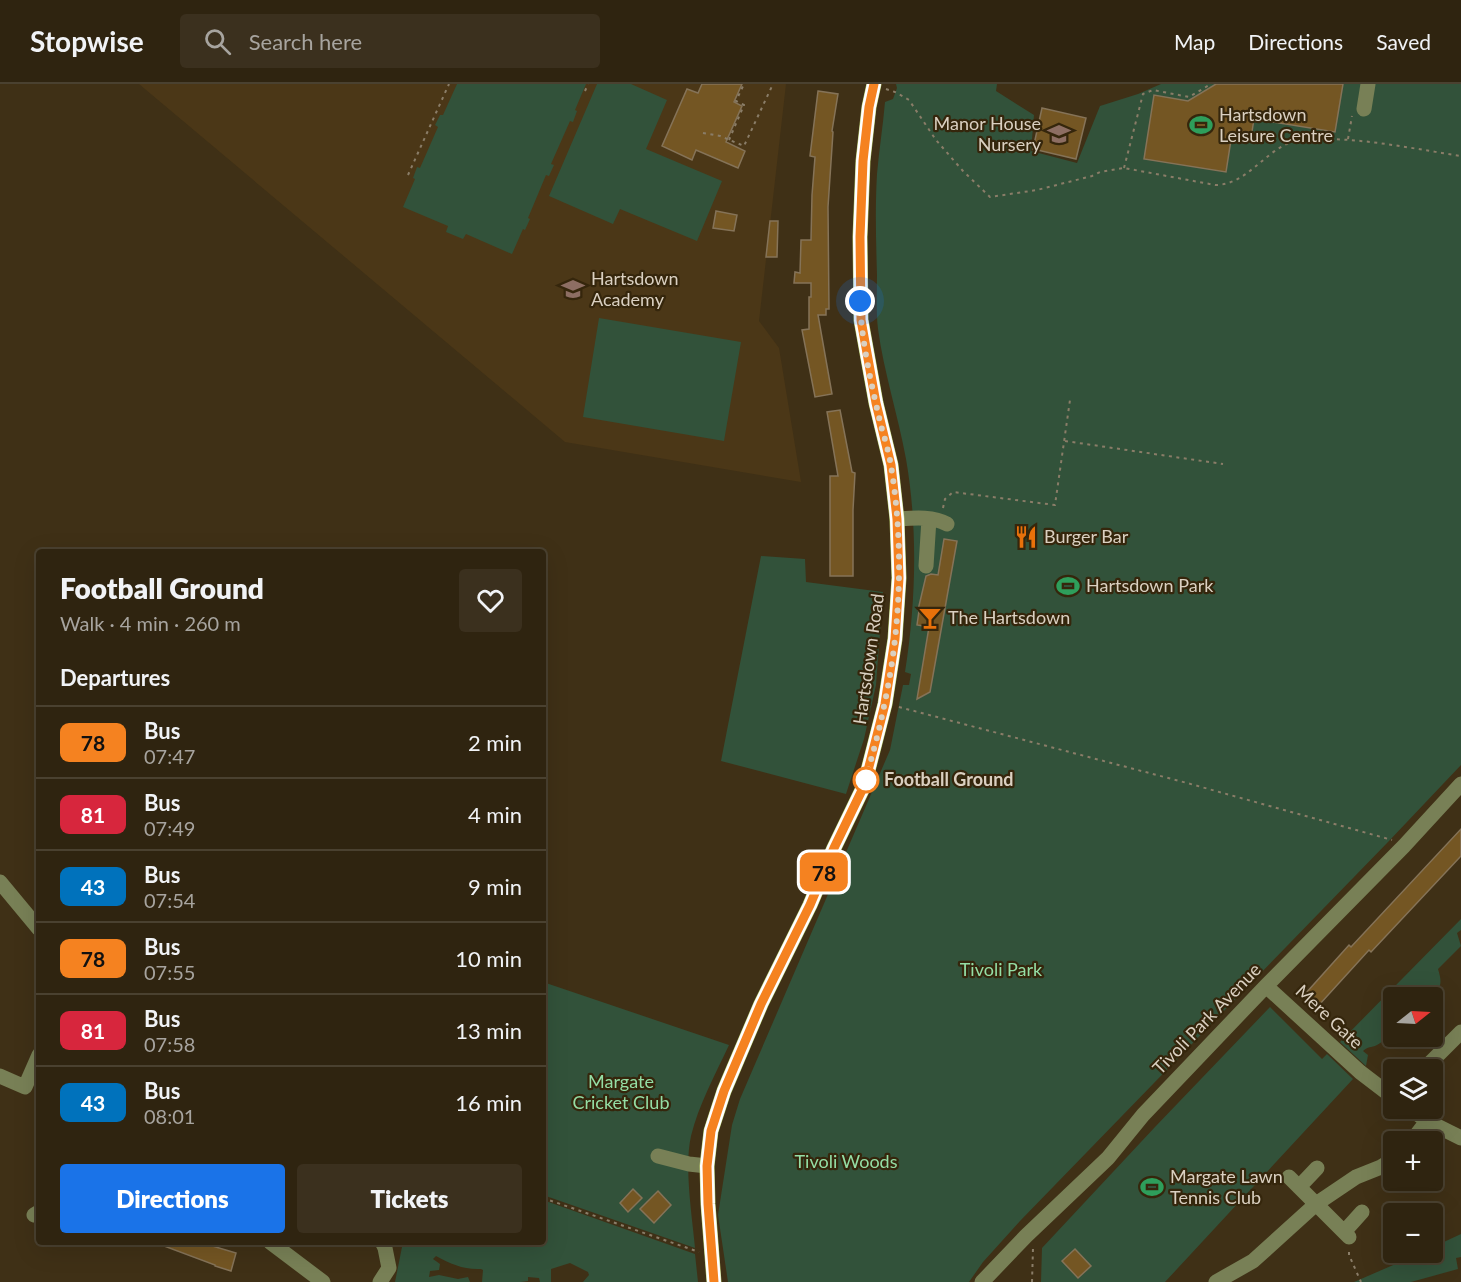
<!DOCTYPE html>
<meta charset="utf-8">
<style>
:root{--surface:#2f2410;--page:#3b301e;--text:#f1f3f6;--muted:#a7a49f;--line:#4a4130;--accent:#1a73e8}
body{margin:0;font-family:Lato,sans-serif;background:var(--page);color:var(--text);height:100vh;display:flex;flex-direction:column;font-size:22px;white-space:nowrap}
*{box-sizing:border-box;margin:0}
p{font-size:20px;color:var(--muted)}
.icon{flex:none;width:33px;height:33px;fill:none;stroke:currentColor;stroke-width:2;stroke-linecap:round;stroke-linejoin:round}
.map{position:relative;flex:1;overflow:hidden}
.details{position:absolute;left:36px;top:465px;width:510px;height:696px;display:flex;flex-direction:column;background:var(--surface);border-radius:6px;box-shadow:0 6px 24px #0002,0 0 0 2px var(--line)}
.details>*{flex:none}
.badge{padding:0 12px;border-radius:9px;font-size:21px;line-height:39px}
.needle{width:39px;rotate:72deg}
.tools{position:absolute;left:1383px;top:903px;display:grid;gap:12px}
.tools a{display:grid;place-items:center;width:60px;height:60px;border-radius:6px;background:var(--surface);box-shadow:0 6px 24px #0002,0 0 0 2px var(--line);font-size:30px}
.you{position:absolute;width:30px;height:30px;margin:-15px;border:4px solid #fff;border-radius:50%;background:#1a73e8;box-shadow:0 0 0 9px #1a73e833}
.map>.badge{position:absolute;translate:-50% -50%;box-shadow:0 0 0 3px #fff}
h2{padding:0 24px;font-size:22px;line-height:54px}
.round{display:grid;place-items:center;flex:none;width:63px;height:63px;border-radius:6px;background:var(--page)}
.overview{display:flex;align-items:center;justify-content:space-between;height:102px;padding:0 24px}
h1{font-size:28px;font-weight:800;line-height:45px}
.cta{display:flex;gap:12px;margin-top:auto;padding:12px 24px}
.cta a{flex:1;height:69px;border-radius:6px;background:var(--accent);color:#fff;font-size:24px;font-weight:800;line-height:69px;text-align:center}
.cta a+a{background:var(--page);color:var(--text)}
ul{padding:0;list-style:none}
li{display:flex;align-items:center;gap:18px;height:72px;padding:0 24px;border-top:2px solid var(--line)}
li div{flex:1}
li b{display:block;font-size:22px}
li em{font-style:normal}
li .badge{min-width:66px;font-weight:700;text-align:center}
header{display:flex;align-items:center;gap:36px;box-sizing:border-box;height:84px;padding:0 30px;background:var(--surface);border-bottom:2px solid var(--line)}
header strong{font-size:28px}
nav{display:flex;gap:33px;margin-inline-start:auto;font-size:21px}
.search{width:420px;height:54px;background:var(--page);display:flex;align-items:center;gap:15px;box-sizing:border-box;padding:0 21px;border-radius:6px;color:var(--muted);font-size:22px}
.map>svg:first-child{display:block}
.built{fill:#4b3717}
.green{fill:#32523a}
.building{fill:#745623;stroke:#857358;stroke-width:1.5}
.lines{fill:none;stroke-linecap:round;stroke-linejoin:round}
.path{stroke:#8a7d68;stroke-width:2;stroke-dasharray:3 4.5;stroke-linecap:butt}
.minor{stroke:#788056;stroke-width:15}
.major{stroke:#bcce73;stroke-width:15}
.line-casing{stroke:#fff;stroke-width:14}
.line{stroke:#f58220;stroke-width:9}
.walk{stroke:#dad0c1;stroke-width:6;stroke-dasharray:0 10.8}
.stop-dot{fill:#fff;stroke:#f58220;stroke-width:3}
.labels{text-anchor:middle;stroke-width:4.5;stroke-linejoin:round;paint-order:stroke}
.poi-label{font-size:18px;fill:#dad0c1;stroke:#35260c;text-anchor:start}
.street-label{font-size:18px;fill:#dad0c1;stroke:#35260c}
.stop-label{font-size:18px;font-weight:bold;fill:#dad0c1;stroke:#35260c;text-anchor:start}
.park-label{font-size:18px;fill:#94dea5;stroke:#35260c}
</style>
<header>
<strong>Stopwise</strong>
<div class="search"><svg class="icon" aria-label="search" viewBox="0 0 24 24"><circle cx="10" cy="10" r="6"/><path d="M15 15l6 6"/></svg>Search here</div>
<nav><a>Map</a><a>Directions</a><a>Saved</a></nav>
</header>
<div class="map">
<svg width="1461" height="1198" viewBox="0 0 1461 1198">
<rect width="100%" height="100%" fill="#3f3016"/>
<!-- built -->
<path class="built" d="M139,0H786L759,237L779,264L801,398L565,358Z"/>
<!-- green -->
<path class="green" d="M457,0H586L575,26L577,27L573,38L570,37L551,80L554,81L549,92L546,91L528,134L530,135L525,146L523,145L512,170L466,150L463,155L446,148L448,142L403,123L415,95L413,94L417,83L420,84L438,43L435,41L440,31H443Z
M597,0H631L667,16L646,65L722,97L697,157L620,125L613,140L549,112Z
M896,0H997L996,7L1034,31L1031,67L1077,79L1100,22L1138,10L1161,0H1461V681L1388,758L1020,1137L983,1178L969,1198H728L718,1131L732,1041L740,1015L890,666L903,601H909L911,590L905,588C916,519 918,444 906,375C898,331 884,289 878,245C876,228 877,209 877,191C876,157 875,124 877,90C879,66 883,42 885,18L893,15L897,4Z
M599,234L741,258L724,357L583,333Z
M761,472L805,475L806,498L883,508L876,601L864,655L846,710L721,677Z
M1461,835V846L1457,849L1461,862L1438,885C1442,898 1442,903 1432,913L1394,914L1393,951C1386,953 1383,958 1377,961C1371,964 1368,962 1363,967L1368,971L1366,982L1340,958Z
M543,898L729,961C716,989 698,1022 691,1052C684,1083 692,1131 695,1164L543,1111Z
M1270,923L1322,975L1327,970L1353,995L1165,1198H1041L1042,1164L1155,1043Z
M543,1116L695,1170L698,1198H583L589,1191L588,1188L570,1179L551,1185V1198H540L539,1194L528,1193V1197L521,1198H482L483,1186L481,1185C464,1186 451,1180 436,1172L433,1175L440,1180L439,1186L430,1187L429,1193L439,1191L458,1195L468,1193L470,1198H395L403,1158H543Z
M1461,1150V1173L1456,1174L1458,1185L1411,1198H1354L1421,1169L1432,1168L1433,1163Z"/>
<!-- building -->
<path class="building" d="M702,0H742L734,18L742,22L726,58L745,67L738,84L696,66L692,76L662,62L687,5L698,9Z
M1216,0H1343L1335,48L1254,35L1251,54L1246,59L1231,56L1226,88L1144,75L1154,11L1188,17Z
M818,7L838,10L832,47L833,48L828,123L829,225H826V231H818L832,310L815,313L802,246L809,245V213H811V199H794L795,188L800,189L801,156H811L812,111L815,73L810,72Z
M1042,24L1086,34L1076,75L1033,65Z
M716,127L737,131L734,147L713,144Z
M770,137H778L777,173H766Z
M840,326L852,388L855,389L853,426V492H830V392H838L827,328Z
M944,455L957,457L930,608L917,615L929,543L917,541L919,527L918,526L926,492L931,490L938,491Z
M1461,745V772L1371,868L1369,866L1319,921L1306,909L1349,861L1351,863Z
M633,1105L642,1114L628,1128L620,1119Z
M658,1107L671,1121L654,1139L640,1125Z
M157,1158H210L209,1161L236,1169L231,1187L215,1182V1181L156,1159Z
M1075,1165L1091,1182L1078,1194L1062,1177Z"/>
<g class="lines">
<!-- path -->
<path class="path" d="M886,5L895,8L909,16L936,56L963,87L990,113L1037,106L1092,92L1100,88L1124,84L1215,101C1246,101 1263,69 1291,58C1301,55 1312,55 1323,55C1369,55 1415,65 1461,72
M585,7L588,0
M703,49L720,52L744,62L773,0
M1348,55L1352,32
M729,56L744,21L736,17L744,0
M1124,84L1143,10L1153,6L1189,13L1211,0
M408,91L449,0
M1065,357L1223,380
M943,424L945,415L953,408L1055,421L1070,316
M899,623L1187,699L1392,756
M543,1114L699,1168
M1349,1168V1171L1361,1198
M1032,1198L1033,1164"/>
<!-- minor -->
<path class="minor" d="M1364,25L1368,0
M897,435C913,434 933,432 947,440
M926,482L929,435
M0,798L39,845
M1266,902L1360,988L1394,1014
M1423,986L1461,948
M0,992L25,1003L39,971
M1409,1024L1427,1037L1461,1054
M1411,1058L1427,1037
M658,1072L689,1080L707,1082
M1289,1093L1349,1153
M1299,1103L1317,1084
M34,1131L39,1128
M1344,1148L1362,1128
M270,1158L323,1198
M380,1198L389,1184L385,1164L382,1158
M982,1198L1026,1152L1108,1074L1143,1031L1266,902L1404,762L1461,700
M1216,1198L1253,1177L1316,1120L1356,1093L1381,1083L1394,1075"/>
<!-- major -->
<path class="major" d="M714,1198L708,1120L707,1082L711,1047L724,1007L761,920L810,821L834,764L864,702L885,620L895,555L899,494L897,435L891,381L876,319L861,236L860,153L863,77L869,23L874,0"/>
</g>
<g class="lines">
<!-- line casing -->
<g class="line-casing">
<path id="line" d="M714,1198L708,1120L707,1082L711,1047L724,1007L761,920L810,821L834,764L864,702L885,620L895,555L899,494L897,435L891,381L876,319L861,236L860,153L863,77L869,23L874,0"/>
</g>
<!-- line -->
<use href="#line" class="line"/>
<!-- walk -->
<path class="walk" d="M860,217C861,256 872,303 881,342C885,355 889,369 891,382C904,461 901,544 884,622C879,649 871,675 864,702L866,696"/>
</g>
<!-- icons -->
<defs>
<g id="stadium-bare" transform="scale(1.8)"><path d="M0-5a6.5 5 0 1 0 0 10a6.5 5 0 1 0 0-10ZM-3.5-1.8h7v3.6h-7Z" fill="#2e9e5b" stroke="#35260c" stroke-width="2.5" paint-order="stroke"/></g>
<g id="school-bare" transform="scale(1.8)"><path d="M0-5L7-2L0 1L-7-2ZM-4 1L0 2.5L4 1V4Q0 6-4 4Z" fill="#8d6e63" stroke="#35260c" stroke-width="2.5" paint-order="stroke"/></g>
<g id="restaurant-bare" transform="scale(1.8)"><path d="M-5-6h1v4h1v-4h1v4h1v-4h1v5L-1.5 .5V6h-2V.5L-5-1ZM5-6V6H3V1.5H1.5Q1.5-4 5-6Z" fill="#e8710a" stroke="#35260c" stroke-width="2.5" paint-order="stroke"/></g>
<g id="bar-bare" transform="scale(1.8)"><path d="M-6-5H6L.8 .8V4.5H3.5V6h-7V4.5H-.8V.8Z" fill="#e8710a" stroke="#35260c" stroke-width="2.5" paint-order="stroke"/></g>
</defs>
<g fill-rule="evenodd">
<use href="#stadium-bare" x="1201" y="41"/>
<use href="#school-bare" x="1059" y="50"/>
<use href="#school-bare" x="573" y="205"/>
<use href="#restaurant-bare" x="1026" y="453"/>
<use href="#stadium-bare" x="1068" y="502"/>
<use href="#bar-bare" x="930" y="534"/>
<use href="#stadium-bare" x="1152" y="1103"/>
</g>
<!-- markers -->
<circle class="stop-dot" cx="866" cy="696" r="12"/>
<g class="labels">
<!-- poi labels -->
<g class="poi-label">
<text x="1219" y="37">Hartsdown<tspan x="1219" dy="21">Leisure Centre</tspan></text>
<text x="1041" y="46" text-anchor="end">Manor House<tspan x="1041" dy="21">Nursery</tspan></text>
<text x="591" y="201">Hartsdown<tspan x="591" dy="21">Academy</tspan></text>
<text x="1044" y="459">Burger Bar</text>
<text x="1086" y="508">Hartsdown Park</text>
<text x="948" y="540">The Hartsdown</text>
<text x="1170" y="1099">Margate Lawn<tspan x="1170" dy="21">Tennis Club</tspan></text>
</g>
<!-- street labels -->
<g class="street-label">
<text transform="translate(869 575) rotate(-82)" y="6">Hartsdown Road</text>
<text transform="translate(1329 933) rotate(43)" y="6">Mere Gate</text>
<text transform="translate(1207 935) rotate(-46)" y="6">Tivoli Park Avenue</text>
</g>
<!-- stop labels -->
<g class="stop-label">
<text x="884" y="702">Football Ground</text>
</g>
<!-- park labels -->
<g class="park-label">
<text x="1001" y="892">Tivoli Park</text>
<text x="621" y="1004">Margate<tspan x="621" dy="21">Cricket Club</tspan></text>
<text x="846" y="1084">Tivoli Woods</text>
</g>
</g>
</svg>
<div class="tools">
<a><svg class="needle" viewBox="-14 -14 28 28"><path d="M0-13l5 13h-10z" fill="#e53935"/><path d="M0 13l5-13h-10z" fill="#a7a49f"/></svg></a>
<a><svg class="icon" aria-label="layers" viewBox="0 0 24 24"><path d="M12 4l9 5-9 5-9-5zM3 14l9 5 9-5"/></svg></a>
<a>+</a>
<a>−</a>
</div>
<div class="you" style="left:860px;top:217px"></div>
<b class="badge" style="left:824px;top:788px;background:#f58220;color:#111">78</b>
<section class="details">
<div class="overview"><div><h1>Football Ground</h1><p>Walk · 4 min · 260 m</p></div><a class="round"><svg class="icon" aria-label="heart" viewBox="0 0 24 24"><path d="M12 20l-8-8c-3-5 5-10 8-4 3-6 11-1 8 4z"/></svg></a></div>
<h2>Departures</h2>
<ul>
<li><span class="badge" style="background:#f58220;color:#111">78</span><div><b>Bus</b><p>07:47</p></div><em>2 min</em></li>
<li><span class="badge" style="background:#d7263d;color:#fff">81</span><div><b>Bus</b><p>07:49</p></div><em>4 min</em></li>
<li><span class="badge" style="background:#0072bc;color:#fff">43</span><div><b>Bus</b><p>07:54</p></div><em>9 min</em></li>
<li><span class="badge" style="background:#f58220;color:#111">78</span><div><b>Bus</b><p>07:55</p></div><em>10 min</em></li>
<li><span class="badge" style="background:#d7263d;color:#fff">81</span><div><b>Bus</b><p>07:58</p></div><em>13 min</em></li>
<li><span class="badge" style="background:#0072bc;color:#fff">43</span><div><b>Bus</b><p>08:01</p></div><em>16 min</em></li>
</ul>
<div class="cta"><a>Directions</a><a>Tickets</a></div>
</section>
</div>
